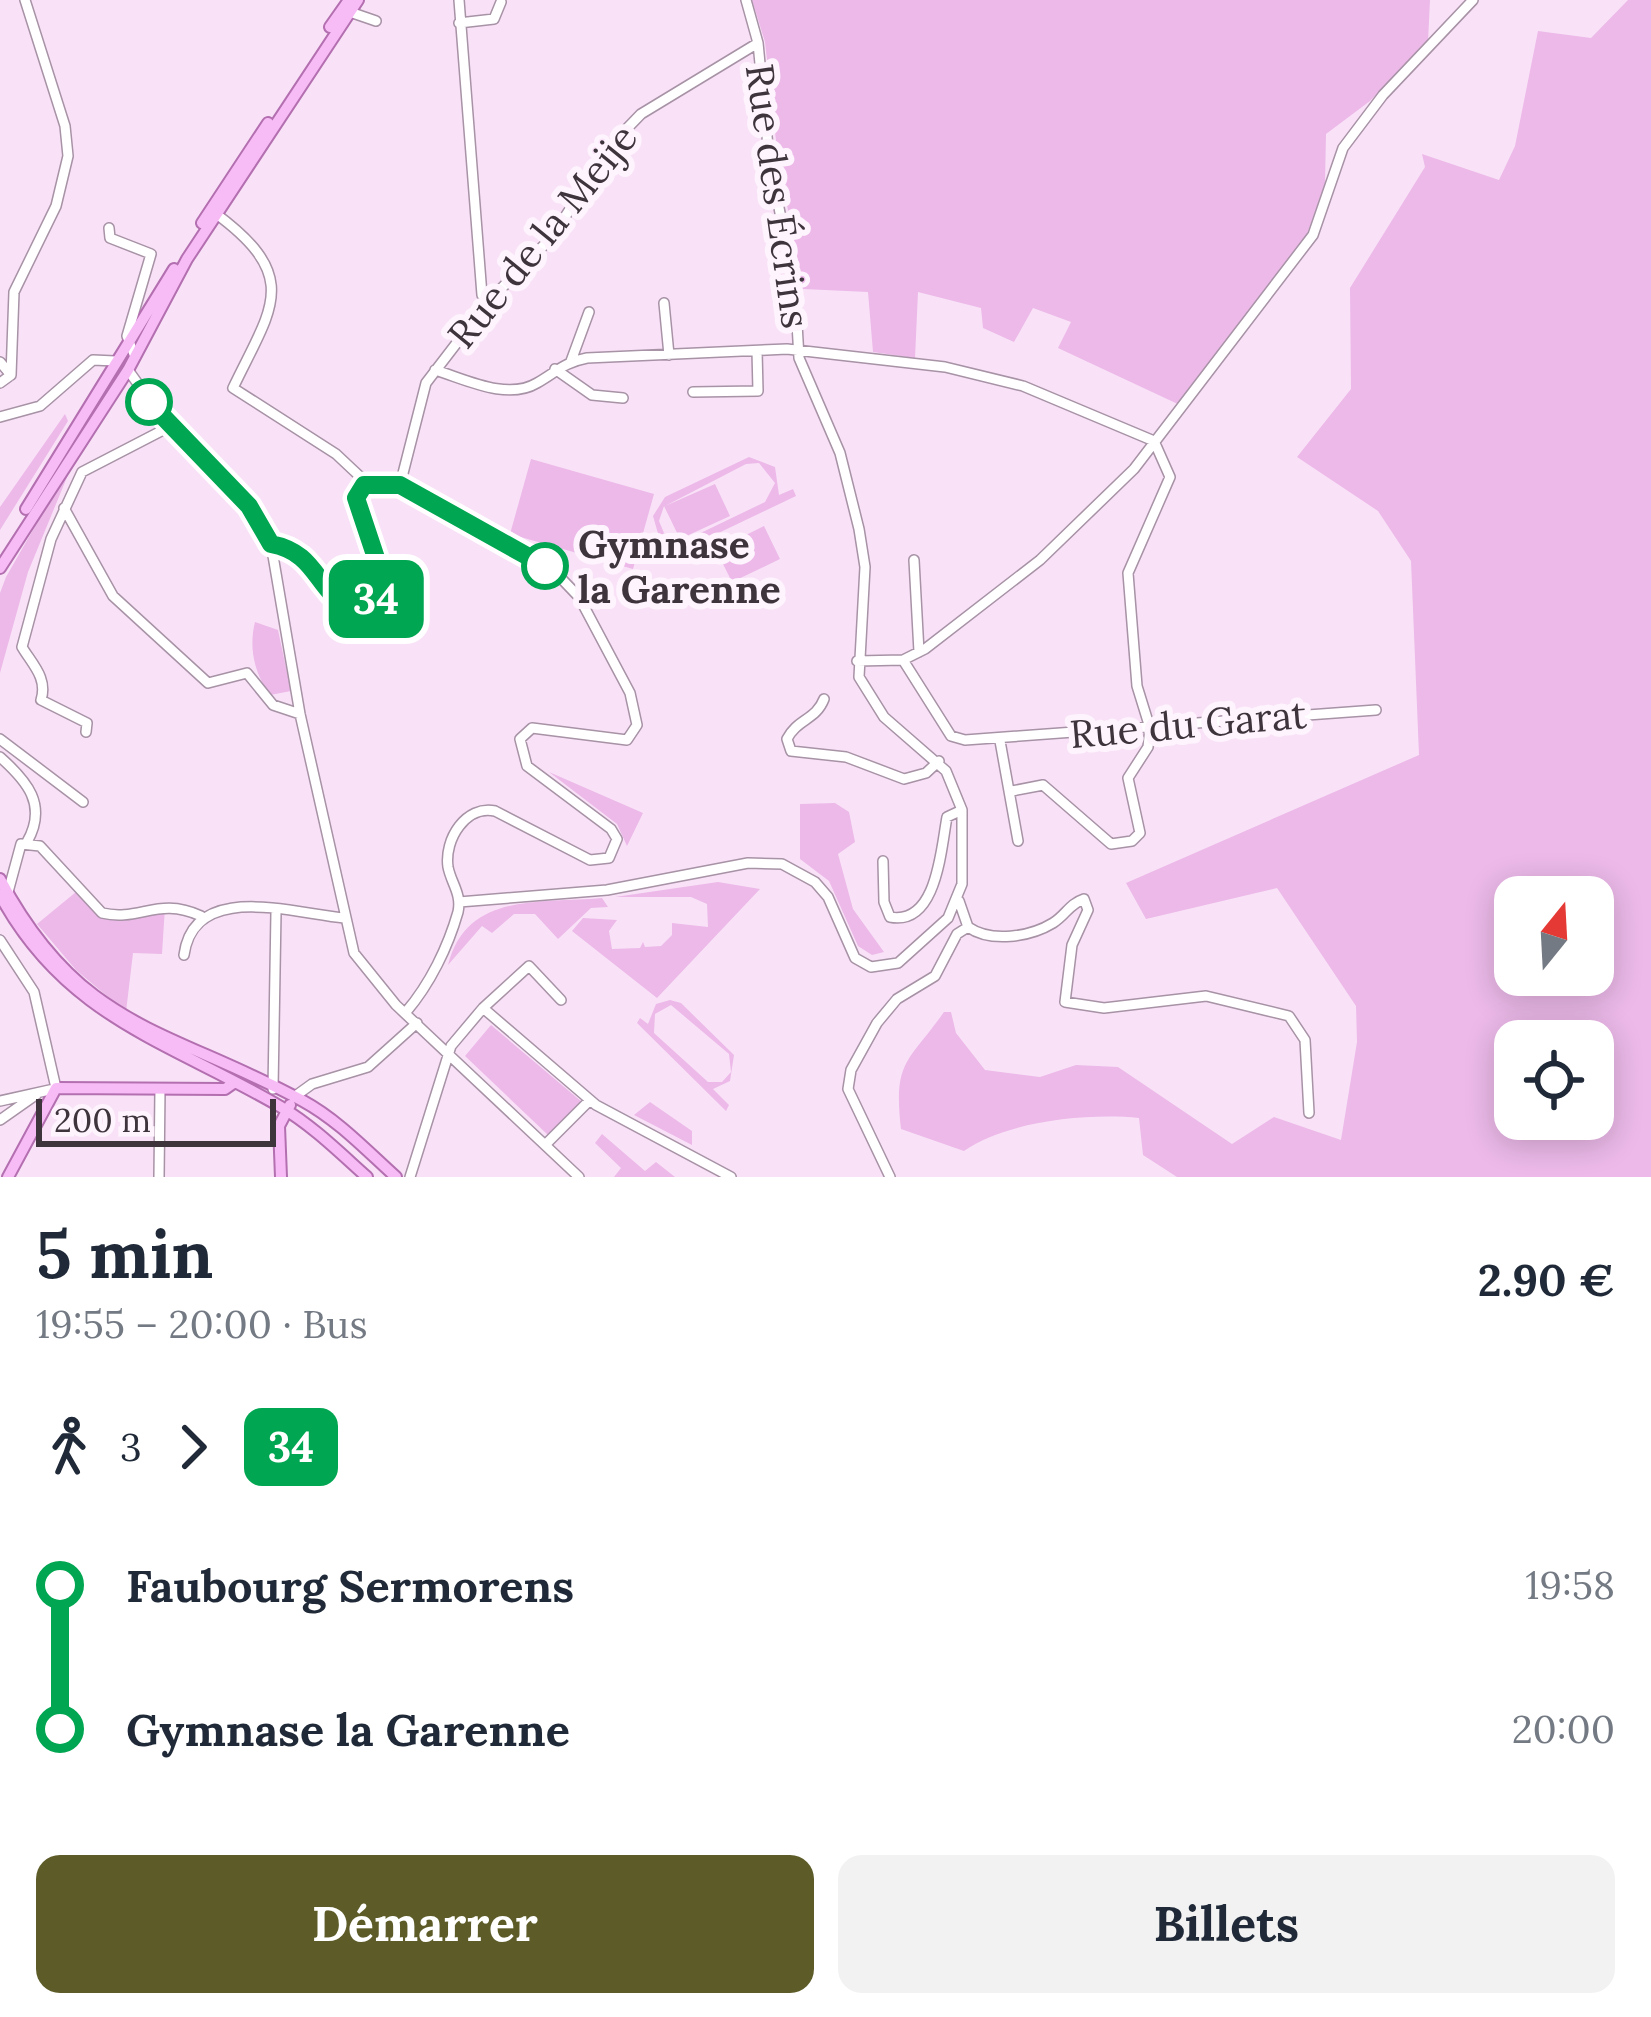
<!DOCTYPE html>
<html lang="fr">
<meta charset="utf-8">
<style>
:root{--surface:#fff;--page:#f2f2f3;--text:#1f2937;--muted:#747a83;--accent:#5d5c29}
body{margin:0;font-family:Lora,serif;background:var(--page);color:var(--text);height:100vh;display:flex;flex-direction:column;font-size:45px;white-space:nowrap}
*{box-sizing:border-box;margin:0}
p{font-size:39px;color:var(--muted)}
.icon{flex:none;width:66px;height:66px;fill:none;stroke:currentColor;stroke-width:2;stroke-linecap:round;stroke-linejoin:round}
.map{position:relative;height:1177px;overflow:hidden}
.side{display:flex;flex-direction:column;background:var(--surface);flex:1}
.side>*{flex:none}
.badge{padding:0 24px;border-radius:18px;font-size:42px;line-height:78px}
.needle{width:78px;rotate:18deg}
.tools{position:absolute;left:1494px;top:876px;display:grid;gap:24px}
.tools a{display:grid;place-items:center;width:120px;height:120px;border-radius:24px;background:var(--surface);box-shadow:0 6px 30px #0003;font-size:60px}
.scale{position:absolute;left:36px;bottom:30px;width:240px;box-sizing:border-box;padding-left:12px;border:6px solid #3d343c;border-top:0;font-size:33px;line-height:42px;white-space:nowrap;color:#3d343c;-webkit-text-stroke:9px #fef4fd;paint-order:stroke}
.map>.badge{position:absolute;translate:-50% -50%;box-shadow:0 0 0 6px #fff}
.legs{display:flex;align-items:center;gap:18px;height:132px;padding:0 36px;font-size:39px}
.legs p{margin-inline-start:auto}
.headline{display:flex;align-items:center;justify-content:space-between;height:204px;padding:0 36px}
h1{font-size:66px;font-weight:700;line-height:90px}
.button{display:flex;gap:24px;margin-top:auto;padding:24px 36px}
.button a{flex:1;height:138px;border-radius:24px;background:var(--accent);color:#fff;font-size:48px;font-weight:700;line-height:138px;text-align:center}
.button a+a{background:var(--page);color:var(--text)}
ul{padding:0 36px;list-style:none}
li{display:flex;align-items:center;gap:42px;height:144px;font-size:45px}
li i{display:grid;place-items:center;width:18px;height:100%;margin:0 15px;background:currentColor}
li i::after{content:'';width:30px;height:30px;margin:-15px;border:9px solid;border-radius:50%;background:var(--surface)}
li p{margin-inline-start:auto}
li:first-child i{background:linear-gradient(#0000 50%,currentColor 0)}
li:last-child i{background:linear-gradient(currentColor 50%,#0000 0)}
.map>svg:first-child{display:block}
.green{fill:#ecb9e9;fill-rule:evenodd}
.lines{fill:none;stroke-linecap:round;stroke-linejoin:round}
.minor-casing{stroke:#a792a6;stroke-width:12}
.major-casing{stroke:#b36fb0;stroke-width:14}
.minor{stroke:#fff;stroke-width:9}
.major{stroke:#f7bcf5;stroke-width:10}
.line-1-casing{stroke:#fff;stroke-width:27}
.line-1{stroke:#00a651;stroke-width:18}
.stop-1-dot{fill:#fff;stroke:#00a651;stroke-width:6}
.labels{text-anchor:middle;stroke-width:12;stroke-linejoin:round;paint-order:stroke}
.street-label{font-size:39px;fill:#3d343c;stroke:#fef4fd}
.stop-label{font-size:39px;font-weight:bold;fill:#3d343c;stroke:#fef4fd;text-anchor:start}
</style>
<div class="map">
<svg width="1651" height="1177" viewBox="0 0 1651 1177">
<rect width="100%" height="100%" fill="#f9e2f7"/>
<!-- green -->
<path class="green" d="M752,0H1430L1428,42L1370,101L1326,134L1325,183L1306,237L1182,406L1058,348L1071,322L1033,308L1014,342L983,328L981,308L918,292L915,358L873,352L868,292L803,289L778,158L765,42Z
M1628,0H1651V1177H1177L1143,1155L1139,1118C1086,1113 1008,1121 964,1151L901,1129C893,1060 908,1063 944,1012H951L956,1033L985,1070L1040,1077L1076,1065L1118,1067L1232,1144L1274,1117L1341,1140L1357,1042L1356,1006L1277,888L1146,919L1126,883L1419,755L1411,561L1378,511L1297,457L1351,389L1350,288L1425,167L1422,154L1499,180L1515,146L1538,31L1591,38ZM1515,897H1593V975H1515ZM1515,1041H1593V1119H1515Z
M65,414L68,421L0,530V507Z
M77,453L28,572L0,673V593L6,577Z
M749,457L775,467L779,495L793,489L796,496L683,550L659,537L653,516L665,497ZM759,463L775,483L765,502L684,541L664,533L659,521L664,506L680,539L730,516L715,484L665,506L746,464Z
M531,459L654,494L633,569L510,534Z
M764,526L780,559L732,582L716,550Z
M255,622L278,630L291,691L270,695C253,671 249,646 255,622Z
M549,772L643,813L627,846L617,824Z
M835,803L849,812L855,842L838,854L853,909L884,952L872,955L858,946L829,881L800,859V804Z
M718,882L760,889L657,998L572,931L583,918L617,920L609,931L612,949L640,948L643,942L645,947L661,946L672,935V923L708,927L707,904L691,897H615Z
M76,892L105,917L165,907L162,954L133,953L126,1012L76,970L37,924Z
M602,898L608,907L591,908L558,939L535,914H514L492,933L482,926L448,965C467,891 540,904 602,898Z
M670,1000L681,1003L734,1055L730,1081L713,1089L729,1105L726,1111L637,1023L640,1018L648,1024L656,1004ZM671,1005L729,1054L731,1072L722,1082H708L654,1033L655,1014Z
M491,1025L582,1102L548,1135L465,1056Z
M650,1102L692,1131V1145L634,1115Z
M602,1134L645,1171L656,1162L675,1177H614L621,1168L595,1143Z"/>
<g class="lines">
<!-- minor casing -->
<g class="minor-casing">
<path id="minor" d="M459,0L482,295L489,301
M347,11L376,21
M459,23L494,19L501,2
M215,213C303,278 271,308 233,388L336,454L369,485
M109,228L110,238L151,254L127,336L135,357
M664,303L669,355
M571,361L589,312
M0,362L11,375L0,383
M555,369L592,395L623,398
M128,370L169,427L249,506L271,544L300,714L354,953L396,1005L579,1177
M435,370C465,379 507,401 537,383C556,372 565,362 587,358L787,349L945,367L1023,386L1154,441L1170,477L1128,573L1137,686L1150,728L1148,747L1128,778L1140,833L1132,841L1111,844L1043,785L1012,791
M11,375L14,292L56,206L68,156L65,126L25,0
M693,392L758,391L757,351
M0,417L40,406L93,360L115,361
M400,485L426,383L489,301L552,237L612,144L641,114L758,43
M64,508L113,596L208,683L247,673L273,705L300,714
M271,544L301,553L338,602L366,608C402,583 363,531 356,498L364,485H400L556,573L579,597L630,693L637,725L627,740L532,728L520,739L527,766L611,829L617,839L609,858L590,860L495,811C466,805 444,839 448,867C451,883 462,894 458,912C448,947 430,984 406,1012
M914,560L919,652
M903,660L951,736L965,740L1376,710
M857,661L903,660L925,649L1040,560L1134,469L1313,235L1343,148L1383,95L1473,0
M824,699C816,720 797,719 787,739L791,751L846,757L904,779L926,773L939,761
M86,732L87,723L41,700C48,678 32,664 22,647L51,539L82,472L169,427
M0,739L83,802
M1000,741L1018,841
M0,757C27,781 48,805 27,842
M883,861L884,902L890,917C937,926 941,849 947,817L962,810
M8,892L21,844L40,846L102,913C140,922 158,896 201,916
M459,902L607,890L748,863L782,864L815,882L828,897L855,958L871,967L898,963L948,918L962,884V810L946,771L884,717L859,677L865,567L859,529L840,453L799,358L795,289L769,157L758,43L746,0
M968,927C991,943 1030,937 1053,923C1066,915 1069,904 1084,899L1088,910L1072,945L1065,1002L1104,1008L1206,996L1289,1016L1305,1040L1309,1113
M0,940L34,992L56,1088
M184,955C194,881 292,913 344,918
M483,1008L529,966L561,1000
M273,1089L276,912
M294,1097L312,1084L368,1067L417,1023
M0,1101L54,1089
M0,1120L37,1094
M545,1145L590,1100
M159,1177L160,1089
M410,1177L451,1046L483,1008L596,1105L731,1177
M890,1177L848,1089L851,1070L877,1023L897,999L935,976L957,934L968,927L959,901"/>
</g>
<!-- major casing -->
<g class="major-casing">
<path id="major" d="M330,27L349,0
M202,223L268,123
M26,509L174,269
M0,568L128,370L187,259L358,0
M0,879C81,1031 169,1028 303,1101C338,1120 367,1151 396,1177
M0,895C66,1018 170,1042 281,1107C313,1126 340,1153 367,1177
M8,1177L56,1088L225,1089L235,1082
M281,1177L279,1126L290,1105"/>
</g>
<!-- minor -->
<use href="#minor" class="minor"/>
<!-- major -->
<use href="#major" class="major"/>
</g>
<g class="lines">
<!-- line-1 casing -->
<g class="line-1-casing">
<path id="line-1" d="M149,402L249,506L271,544C319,553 315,592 353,609L375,602L383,579L356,498L364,485H400L545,566"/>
</g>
<!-- line-1 -->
<use href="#line-1" class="line-1"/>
</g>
<!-- markers -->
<g class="stop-1-dot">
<circle cx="149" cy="402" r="21"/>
<circle cx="545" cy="566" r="21"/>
</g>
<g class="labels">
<!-- street labels -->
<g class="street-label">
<text transform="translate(778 196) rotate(82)" y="14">Rue des Écrins</text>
<text transform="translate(542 236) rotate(-51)" y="14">Rue de la Meije</text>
<text transform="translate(1188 724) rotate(-5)" y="14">Rue du Garat</text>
</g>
<!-- stop labels -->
<g class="stop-label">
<text x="578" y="558">Gymnase<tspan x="578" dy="45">la Garenne</tspan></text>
</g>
</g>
</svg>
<div class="tools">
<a><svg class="needle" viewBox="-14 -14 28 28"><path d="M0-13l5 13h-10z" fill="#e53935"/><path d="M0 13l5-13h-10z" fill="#747a83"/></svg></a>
<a><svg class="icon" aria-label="locate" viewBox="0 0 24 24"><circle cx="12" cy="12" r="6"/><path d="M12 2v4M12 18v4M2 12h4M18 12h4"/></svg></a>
</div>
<div class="scale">200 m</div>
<b class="badge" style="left:376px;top:599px;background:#00a651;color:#fff">34</b>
</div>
<section class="side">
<div class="headline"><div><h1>5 min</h1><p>19:55 – 20:00 · Bus</p></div><b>2.90 €</b></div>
<div class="legs"><svg class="icon" aria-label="walk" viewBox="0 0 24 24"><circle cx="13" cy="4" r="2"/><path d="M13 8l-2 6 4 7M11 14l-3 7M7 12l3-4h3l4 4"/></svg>3<svg class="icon" aria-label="forward" viewBox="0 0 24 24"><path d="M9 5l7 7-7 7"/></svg><b class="badge" style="background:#00a651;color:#fff">34</b></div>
<ul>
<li><i style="color:#00a651"></i><b>Faubourg Sermorens</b><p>19:58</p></li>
<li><i style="color:#00a651"></i><b>Gymnase la Garenne</b><p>20:00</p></li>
</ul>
<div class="button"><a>Démarrer</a><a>Billets</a></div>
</section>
